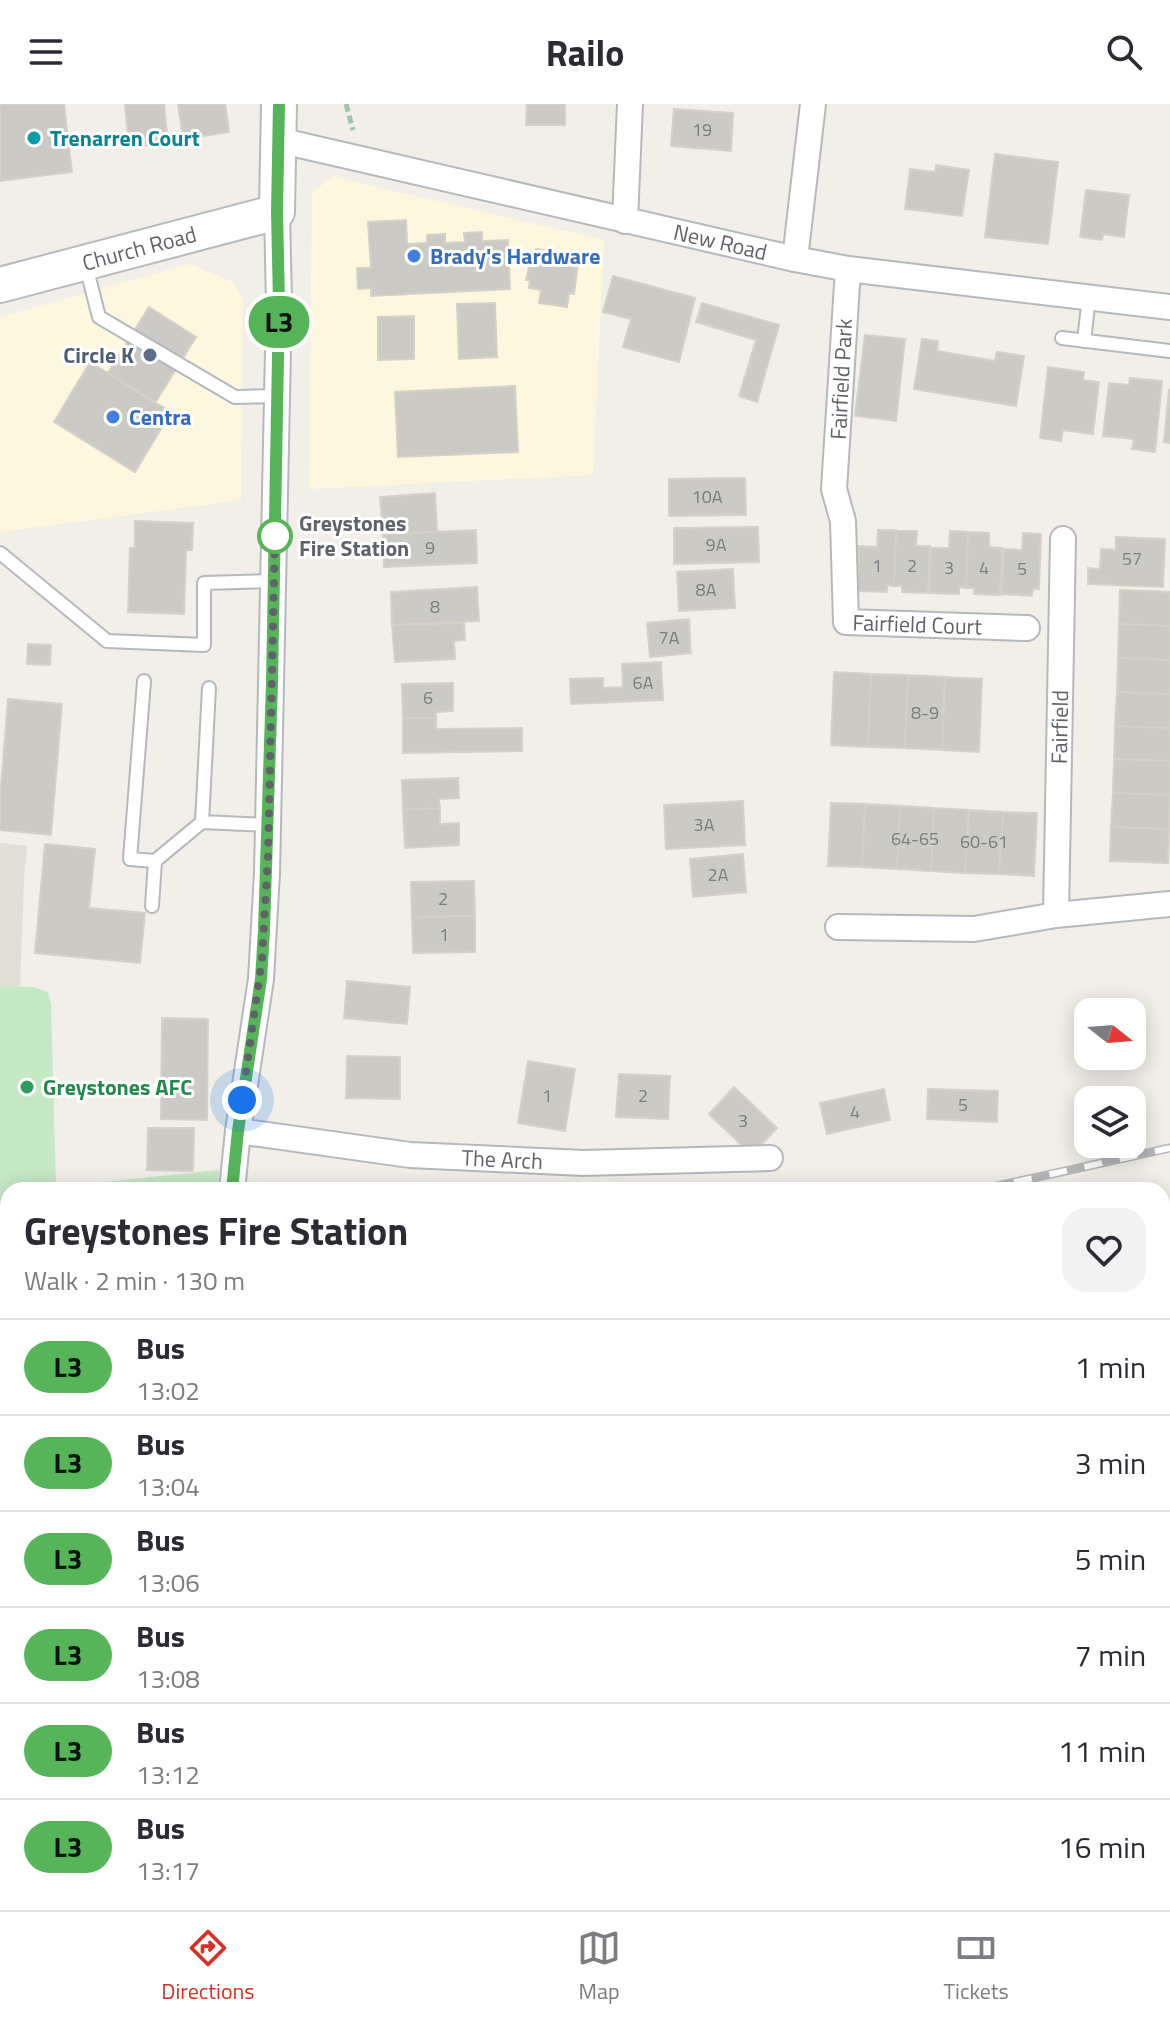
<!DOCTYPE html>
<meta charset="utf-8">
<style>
:root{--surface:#fff;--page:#f2f2f3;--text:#2b2b33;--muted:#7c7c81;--line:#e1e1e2;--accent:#d93025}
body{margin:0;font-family:"Titillium Web",sans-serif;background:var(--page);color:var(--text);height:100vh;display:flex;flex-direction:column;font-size:30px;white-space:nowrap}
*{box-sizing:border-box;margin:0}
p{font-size:26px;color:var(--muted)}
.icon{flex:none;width:44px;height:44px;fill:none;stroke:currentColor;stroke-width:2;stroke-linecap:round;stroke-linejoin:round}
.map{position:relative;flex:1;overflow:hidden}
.sheet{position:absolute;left:0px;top:1078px;width:1170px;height:728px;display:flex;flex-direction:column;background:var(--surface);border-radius:24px 24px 0 0;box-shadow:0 4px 20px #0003}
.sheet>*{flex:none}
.badge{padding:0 16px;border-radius:26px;font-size:28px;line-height:52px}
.needle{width:52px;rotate:107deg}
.controls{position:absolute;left:1074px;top:894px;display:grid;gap:16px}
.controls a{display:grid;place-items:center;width:72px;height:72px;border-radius:16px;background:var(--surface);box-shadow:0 4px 20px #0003;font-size:40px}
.you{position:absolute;width:40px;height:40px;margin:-20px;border:6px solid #fff;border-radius:50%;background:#1a73e8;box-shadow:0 0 0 12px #1a73e833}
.map>.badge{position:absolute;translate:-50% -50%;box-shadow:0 0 0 4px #fff}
.round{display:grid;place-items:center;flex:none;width:84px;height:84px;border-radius:24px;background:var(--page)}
.overview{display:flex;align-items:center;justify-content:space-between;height:136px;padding:0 24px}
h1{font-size:38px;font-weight:700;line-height:60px}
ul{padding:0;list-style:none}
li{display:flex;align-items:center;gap:24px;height:96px;padding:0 24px;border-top:2px solid var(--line)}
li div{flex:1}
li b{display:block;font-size:30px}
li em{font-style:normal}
li .badge{min-width:88px;font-weight:700;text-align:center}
header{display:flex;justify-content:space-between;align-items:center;height:104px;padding:0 24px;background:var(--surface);font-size:36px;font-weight:700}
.menu{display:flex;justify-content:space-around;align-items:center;height:112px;border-top:2px solid var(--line);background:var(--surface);font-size:22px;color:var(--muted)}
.menu a{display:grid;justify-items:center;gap:4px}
.menu .selected{color:var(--accent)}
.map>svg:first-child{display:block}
.commercial{fill:#fef7e0}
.education{fill:#e1ded6}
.green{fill:#c5e8c5}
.water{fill:#aadaff}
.building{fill:#cccac5;stroke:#d6d1c6;stroke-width:2}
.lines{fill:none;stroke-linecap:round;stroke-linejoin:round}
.service-casing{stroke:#b5b8bc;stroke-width:16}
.minor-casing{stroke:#b5b8bc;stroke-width:28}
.secondary-casing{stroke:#b6babf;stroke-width:38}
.path{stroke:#9cc7a9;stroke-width:5;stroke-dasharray:8 4;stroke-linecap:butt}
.service{stroke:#fff;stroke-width:12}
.minor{stroke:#fff;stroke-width:24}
.secondary{stroke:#fff;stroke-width:34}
.rail-casing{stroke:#b6b7b8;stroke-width:9}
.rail{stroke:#fff;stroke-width:6;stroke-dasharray:18;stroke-linecap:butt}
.line-casing{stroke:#fff;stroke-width:18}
.line{stroke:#56b559;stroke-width:12}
.walk{stroke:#5f6368;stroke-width:8;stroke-dasharray:0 14.4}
.culture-dot{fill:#0f9aa8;stroke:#fff;stroke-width:3}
.shop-dot{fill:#3f7fe0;stroke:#fff;stroke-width:3}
.service-dot{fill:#5c6f8a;stroke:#fff;stroke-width:3}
.stop-dot{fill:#fff;stroke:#56b559;stroke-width:4}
.leisure-dot{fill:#2e9e5b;stroke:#fff;stroke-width:3}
.labels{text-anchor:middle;stroke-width:6;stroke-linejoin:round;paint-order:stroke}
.number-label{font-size:18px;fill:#7a7d7f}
.culture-label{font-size:22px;font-weight:bold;fill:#0d838f;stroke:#fff;text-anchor:start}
.street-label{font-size:22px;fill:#5f6368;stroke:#fff}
.shop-label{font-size:22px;font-weight:bold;fill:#366cbe;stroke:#fff;text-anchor:start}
.service-label{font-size:22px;font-weight:bold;fill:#4e5e75;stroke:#fff;text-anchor:end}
.stop-label{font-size:22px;font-weight:bold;fill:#5f6368;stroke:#fff;text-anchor:start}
.leisure-label{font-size:22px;font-weight:bold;fill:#27864d;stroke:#fff;text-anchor:start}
</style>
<header><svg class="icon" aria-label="menu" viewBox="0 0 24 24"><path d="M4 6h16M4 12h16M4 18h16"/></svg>Railo<svg class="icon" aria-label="search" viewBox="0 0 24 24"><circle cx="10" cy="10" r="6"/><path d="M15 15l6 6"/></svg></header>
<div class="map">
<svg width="1170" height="1806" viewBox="0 0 1170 1806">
<rect width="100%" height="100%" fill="#f1efe8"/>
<!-- commercial -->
<path class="commercial" d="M334,73L604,136L593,371L309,385L312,88Z
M189,160L233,178L243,194L241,396L0,428V213Z"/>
<!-- education -->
<path class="education" d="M0,739L27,742L24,776L20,882H0Z"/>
<!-- green -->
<path class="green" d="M0,882L34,883L48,888L51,900L56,1083L219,1066L218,1086H8V1160H0Z
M171,1798H301L210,1806H176Z"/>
<!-- water -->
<path class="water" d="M1170,1761V1806H699L784,1798H1162V1762Z"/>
<!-- building -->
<path class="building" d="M0,0H64L72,68L0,77Z
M125,0H164L168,40L129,43Z
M178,0H225L229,28L183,35Z
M527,0H565V21H526Z
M674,5L733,9L731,47L671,42Z
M995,50L1058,58L1048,140L985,133Z
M936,61L969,66L962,112L905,105L910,65L935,68Z
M1086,86L1129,91L1124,133L1103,130L1102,136L1080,133Z
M406,116L407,140L427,139V131L445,130V139L465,138L464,129L482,128V137L508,136L510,185L371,192V184L358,185L357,164H371L368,118Z
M536,145L559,148L558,156L578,159L574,190L569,189L567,203L539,199L541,186L529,184L530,176H526L530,158H534Z
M613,172L695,194L679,258L623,243L631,215L603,208Z
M495,199L497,253L459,255L457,200Z
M702,199L779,221L757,298L739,292L756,236L696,218Z
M149,203L196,233L155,299L108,269Z
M414,212V255L378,256V213Z
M865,231L905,235L896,317L855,312Z
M922,235L938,237L937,247L995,257L997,248L1024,252L1016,302L914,285Z
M90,258L171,308L135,368L54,318Z
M1048,263L1084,268L1083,276L1099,278L1093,330L1063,326L1061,337L1040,334Z
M1130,274L1162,277L1155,348L1132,345L1134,335L1103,332L1109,279L1129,281Z
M515,282L518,348L398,353L395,288Z
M1169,286H1170V339L1164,338Z
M745,374L746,411L669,412V375Z
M435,389L437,428L383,430L380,393Z
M135,417L193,419L192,446H186L184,510L128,508L130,444H135Z
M758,423L759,458L674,460V424Z
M476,426L477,459L384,463L383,430Z
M878,426H896L894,482L887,481V488L857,487L859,442L877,443Z
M896,426L917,427L916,442H930L928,489L902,488V482H894Z
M950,427L968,428L966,484L959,483V490L929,489L931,444H949Z
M968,428L989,429V443L1002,444L1000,491L974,490V484H966Z
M1023,429L1041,430L1039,485H1033L1032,492L1002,490L1004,445L1022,446Z
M1116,433L1165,435L1163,483L1088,480V464L1100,465L1101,445L1116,446Z
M733,465L735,504L679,507L677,468Z
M477,483L479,517L392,521L391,488Z
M1120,486L1170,488V522L1119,520Z
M689,515L691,549L650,553L647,519Z
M464,519L465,536L454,537L455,555L395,558L392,521Z
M1119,520L1170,522V556L1118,554Z
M28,540L51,541L50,561L27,560Z
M1118,554L1170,556V590L1117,588Z
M661,558L663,596L571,600L570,575L603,574V584L623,583L622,560Z
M834,568L871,570L868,643L831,641Z
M871,570L908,571L905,644L868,643Z
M908,571L945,573L942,646L905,644Z
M945,573L982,575L979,648L942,646Z
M453,579V607L436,608V614H403L402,580Z
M1117,588L1170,590V624L1115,622Z
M8,595L62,600L51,731L0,726V696Z
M403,614H436V625L522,624V647L403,649Z
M1115,622L1170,624V657L1114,655Z
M1114,655L1170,657V691L1113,689Z
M458,674L459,694L439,695L440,704L403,706L402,676Z
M1113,689L1170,691L1169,725L1111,723Z
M743,697L745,741L666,745L664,701Z
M831,699L865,700L862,763L828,762Z
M865,700L900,702L897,765L862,763Z
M900,702L934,704L931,767L897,765Z
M440,704V720L459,719V741L405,744L403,706Z
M934,704L969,706L965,769L931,767Z
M969,706L1003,708L999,770L965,769Z
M1003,708L1037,709L1034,772L999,770Z
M1111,723L1169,725L1168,759L1110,757Z
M45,740L95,745L89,804L145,809L140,859L35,849Z
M743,750L746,788L693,793L690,755Z
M474,777L475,812L412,813L411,778Z
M475,812V848L413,849L412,813Z
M347,877L410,883L407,920L344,914Z
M162,914L208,915L207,1016L161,1015Z
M347,952L400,953V995L346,994Z
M528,957L575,965L565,1027L518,1019Z
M619,970L670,972L668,1015L616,1013Z
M734,983L777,1024L752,1051L709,1010Z
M884,985L890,1016L827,1030L820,999Z
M928,985L998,987L997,1018L927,1015Z
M148,1024H194L193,1067L147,1066Z
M1162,1195H1168L1170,1213V1240L1162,1241Z
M1170,1309V1366L1162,1367V1310Z
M8,1348V1413L0,1407V1359Z
M0,1407L8,1413V1434L0,1445Z
M1170,1630V1704L1162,1705V1631Z"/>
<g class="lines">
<!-- service casing -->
<g class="service-casing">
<path id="service" d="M86,162L99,213L235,293L277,292
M1062,234L1170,247
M1084,237L1089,193
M0,449L107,537L204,541V479L274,477
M144,577L130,755L155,757L202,718L209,584
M202,718L268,721
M152,802L155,757
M467,1806L564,1798"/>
</g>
<!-- minor casing -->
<g class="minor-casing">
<g id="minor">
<path id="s1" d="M278,36L795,155L848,165L1170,203"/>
<path d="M625,117L630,0"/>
<path d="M795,155L813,0"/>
<path id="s2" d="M848,165L834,385L843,417L846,518L1027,524"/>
<path id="s3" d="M1056,811L1063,435"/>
<path d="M838,823L974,825L1056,811L1170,800"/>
<path id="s4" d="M238,1027L410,1051L583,1059L770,1054"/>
<path d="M232,1086L238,1027L261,875L267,769L279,199L277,108"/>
<path d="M1162,1163L1170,1162"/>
<path d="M1162,1413L1170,1412"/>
<path d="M0,1580L8,1568"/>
<path d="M0,1628L8,1633"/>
</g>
</g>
<!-- secondary casing -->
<g class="secondary-casing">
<g id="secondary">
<path id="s5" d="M0,181L277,108L279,0"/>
</g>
</g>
<!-- path -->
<path class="path" d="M346,0L353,26
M0,1663L8,1673
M1162,1744L1170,1743
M0,1793L8,1785
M67,1798L74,1806
M154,1798L160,1806
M293,1798V1806
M363,1798V1806"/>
<!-- service -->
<use href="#service" class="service"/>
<!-- minor -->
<use href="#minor" class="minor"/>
<!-- secondary -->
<use href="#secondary" class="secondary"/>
<!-- rail casing -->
<g class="rail-casing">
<path id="rail" d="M979,1086L1170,1044
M0,1203L8,1202"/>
</g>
<!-- rail -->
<use href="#rail" class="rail"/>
</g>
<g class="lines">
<!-- line casing -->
<g class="line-casing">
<path id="line" d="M232,1086L238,1027L261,875L264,826L272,578L279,199L277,108L279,0"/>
</g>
<!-- line -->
<use href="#line" class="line"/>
<!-- walk -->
<path class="walk" d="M242,996L262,855L268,752L275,432"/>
</g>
<!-- markers -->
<circle class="culture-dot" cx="34" cy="34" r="8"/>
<g class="shop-dot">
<circle cx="414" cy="152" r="8"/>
<circle cx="113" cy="313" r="8"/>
</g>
<circle class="service-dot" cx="150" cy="251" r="8"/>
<circle class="stop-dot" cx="275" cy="432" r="16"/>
<circle class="leisure-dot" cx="27" cy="983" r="8"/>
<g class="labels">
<!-- number labels -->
<g class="number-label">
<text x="702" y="32">19</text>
<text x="707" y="399">10A</text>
<text x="716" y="447">9A</text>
<text x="430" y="450">9</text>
<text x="1132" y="461">57</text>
<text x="877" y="468">1</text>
<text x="912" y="468">2</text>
<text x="949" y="470">3</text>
<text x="984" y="470">4</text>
<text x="1022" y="471">5</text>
<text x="706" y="492">8A</text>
<text x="435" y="509">8</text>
<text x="669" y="540">7A</text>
<text x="643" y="585">6A</text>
<text x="428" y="600">6</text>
<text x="925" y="615">8-9</text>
<text x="704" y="727">3A</text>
<text x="915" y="741">64-65</text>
<text x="984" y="744">60-61</text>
<text x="718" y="777">2A</text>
<text x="443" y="801">2</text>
<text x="444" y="837">1</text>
<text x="547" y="998">1</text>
<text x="643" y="998">2</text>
<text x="963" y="1007">5</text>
<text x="855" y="1014">4</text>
<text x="743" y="1023">3</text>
</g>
<!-- culture labels -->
<g class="culture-label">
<text x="50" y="42">Trenarren Court</text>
</g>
<!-- street labels -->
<g class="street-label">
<text dy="8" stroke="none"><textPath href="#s1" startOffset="454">New Road</textPath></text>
<text dy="8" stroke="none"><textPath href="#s5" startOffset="144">Church Road</textPath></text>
<text transform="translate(841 275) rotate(-87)" y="8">Fairfield Park</text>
<text dy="8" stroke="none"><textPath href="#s2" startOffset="426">Fairfield Court</textPath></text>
<text dy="8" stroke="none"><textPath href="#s3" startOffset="188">Fairfield</textPath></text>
<text dy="8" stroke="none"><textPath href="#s4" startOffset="266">The Arch</textPath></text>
</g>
<!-- shop labels -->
<g class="shop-label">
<text x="430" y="160">Brady's Hardware</text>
<text x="129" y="321">Centra</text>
</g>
<!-- service labels -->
<g class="service-label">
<text x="134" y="259">Circle K</text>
</g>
<!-- stop labels -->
<g class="stop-label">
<text x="299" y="427">Greystones<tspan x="299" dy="25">Fire Station</tspan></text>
</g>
<!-- leisure labels -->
<g class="leisure-label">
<text x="43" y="991">Greystones AFC</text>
</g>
</g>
</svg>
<div class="controls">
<a><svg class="needle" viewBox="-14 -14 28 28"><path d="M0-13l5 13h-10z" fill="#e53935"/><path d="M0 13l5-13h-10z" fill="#7c7c81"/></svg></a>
<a><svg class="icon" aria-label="layers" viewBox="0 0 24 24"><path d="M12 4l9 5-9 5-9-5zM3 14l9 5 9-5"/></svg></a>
</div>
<div class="you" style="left:242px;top:996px"></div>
<b class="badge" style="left:279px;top:218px;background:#56b559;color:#111">L3</b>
<section class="sheet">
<div class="overview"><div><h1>Greystones Fire Station</h1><p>Walk · 2 min · 130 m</p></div><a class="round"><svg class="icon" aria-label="heart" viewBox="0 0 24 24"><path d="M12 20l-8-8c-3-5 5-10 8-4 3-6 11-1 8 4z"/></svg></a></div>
<ul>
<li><span class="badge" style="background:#56b559;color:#111">L3</span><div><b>Bus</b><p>13:02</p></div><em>1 min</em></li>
<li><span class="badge" style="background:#56b559;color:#111">L3</span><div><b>Bus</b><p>13:04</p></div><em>3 min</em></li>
<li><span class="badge" style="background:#56b559;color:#111">L3</span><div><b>Bus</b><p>13:06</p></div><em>5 min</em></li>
<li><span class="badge" style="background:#56b559;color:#111">L3</span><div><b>Bus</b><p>13:08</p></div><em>7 min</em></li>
<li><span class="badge" style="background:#56b559;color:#111">L3</span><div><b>Bus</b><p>13:12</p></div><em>11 min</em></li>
<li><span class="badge" style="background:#56b559;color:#111">L3</span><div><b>Bus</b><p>13:17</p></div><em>16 min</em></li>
</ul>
</section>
</div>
<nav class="menu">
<a class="selected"><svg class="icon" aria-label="directions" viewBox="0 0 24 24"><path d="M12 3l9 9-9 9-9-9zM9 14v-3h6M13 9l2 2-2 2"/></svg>Directions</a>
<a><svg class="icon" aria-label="map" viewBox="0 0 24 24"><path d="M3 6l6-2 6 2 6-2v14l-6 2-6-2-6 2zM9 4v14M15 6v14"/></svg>Map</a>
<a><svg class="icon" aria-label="tickets" viewBox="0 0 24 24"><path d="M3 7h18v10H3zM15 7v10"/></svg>Tickets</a>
</nav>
